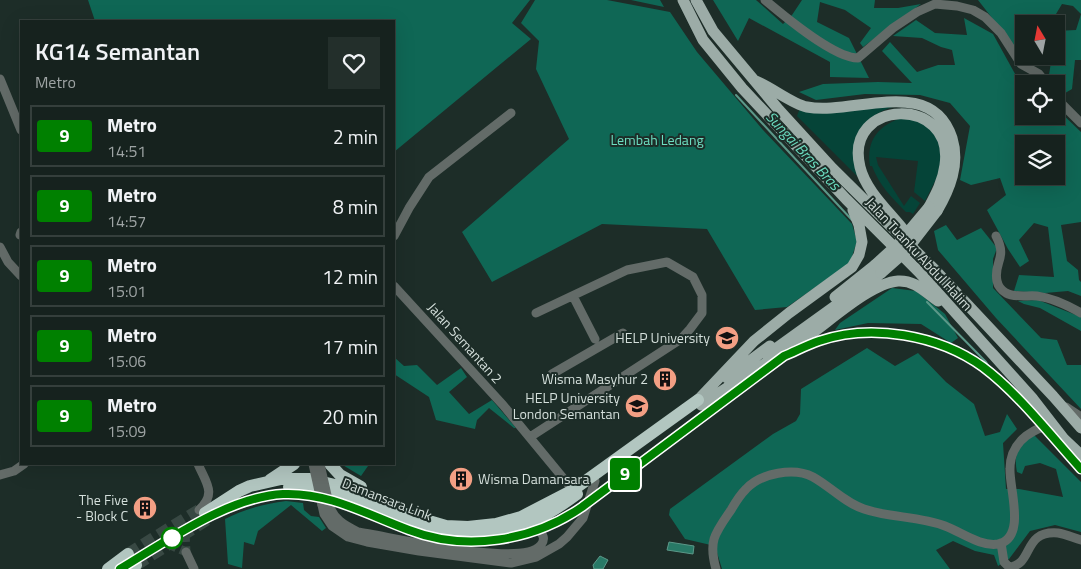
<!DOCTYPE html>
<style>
:root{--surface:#16221e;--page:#232f2b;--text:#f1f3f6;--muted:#9ea4a4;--line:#353f3c}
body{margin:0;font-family:"Titillium Web",sans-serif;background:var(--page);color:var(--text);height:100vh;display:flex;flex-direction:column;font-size:19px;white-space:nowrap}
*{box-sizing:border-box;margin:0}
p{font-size:16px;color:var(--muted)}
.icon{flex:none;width:28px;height:28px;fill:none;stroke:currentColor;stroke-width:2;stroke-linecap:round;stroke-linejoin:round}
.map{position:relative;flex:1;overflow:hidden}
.sheet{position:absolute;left:20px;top:20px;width:375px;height:445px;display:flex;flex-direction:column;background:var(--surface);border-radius:0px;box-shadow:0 5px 20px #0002,0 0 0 1px var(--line)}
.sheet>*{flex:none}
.badge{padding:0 10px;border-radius:4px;font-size:18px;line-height:32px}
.needle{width:32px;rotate:350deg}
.fabs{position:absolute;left:1015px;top:15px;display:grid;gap:10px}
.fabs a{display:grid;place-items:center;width:50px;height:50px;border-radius:0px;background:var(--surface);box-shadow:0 5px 20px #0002,0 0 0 1px var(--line);font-size:25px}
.map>.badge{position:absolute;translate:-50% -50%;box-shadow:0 0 0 2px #fff}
.round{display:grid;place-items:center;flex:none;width:52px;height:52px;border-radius:0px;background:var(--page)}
.summary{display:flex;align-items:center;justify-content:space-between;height:85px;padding:0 15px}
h1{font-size:24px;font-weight:600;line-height:38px}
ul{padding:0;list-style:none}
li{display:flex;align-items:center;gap:15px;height:62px;margin:0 10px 8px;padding:0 5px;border:2px solid var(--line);border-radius:0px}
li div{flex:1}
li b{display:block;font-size:19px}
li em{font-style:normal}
li .badge{min-width:55px;font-weight:700;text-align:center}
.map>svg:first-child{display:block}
.green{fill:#054438}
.forest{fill:#0f6755;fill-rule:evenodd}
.water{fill:#287966;stroke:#5c9889}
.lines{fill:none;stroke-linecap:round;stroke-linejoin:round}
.stream{stroke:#5c9889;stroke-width:2}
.minor-tunnel{stroke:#384843;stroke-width:9;stroke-dasharray:9 4.5;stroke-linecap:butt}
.highway-tunnel{stroke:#384843;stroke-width:12;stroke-dasharray:12 6;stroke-linecap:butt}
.minor{stroke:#636b68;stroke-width:9}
.major{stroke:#9caca7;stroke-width:11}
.highway{stroke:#b2c6c0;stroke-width:12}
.rail{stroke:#8d9a96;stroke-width:2}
.minor-bridge{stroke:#636b68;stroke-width:9}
.major-bridge{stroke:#9caca7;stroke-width:11}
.line-casing{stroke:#fff;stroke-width:11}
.line{stroke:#008000;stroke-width:8}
.stop-dot{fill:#fff;stroke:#008000;stroke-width:2.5}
.labels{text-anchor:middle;stroke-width:4;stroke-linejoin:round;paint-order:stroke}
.park-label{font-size:14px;fill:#6ddfc2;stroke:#1d2d28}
.street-label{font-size:14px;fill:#d4dfdb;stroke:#1d2d28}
.poi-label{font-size:14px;fill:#d4dfdb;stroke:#1d2d28;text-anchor:end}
.water-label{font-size:15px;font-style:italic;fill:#6bddc0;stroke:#1d2d28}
</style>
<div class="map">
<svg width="1081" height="569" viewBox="0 0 1081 569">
<rect width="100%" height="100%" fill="#1d2d28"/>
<!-- green -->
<path class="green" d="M901,105C885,108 867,116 861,133C858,141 861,170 861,180L797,116L800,108Z
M904,117L918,118L940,134L942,167L925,201L914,192L918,161L876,157L878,165L904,206L911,196L920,203L913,214L910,212H906C892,198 879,185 872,166H870C866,139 879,125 904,117Z"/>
<!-- forest -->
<path class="forest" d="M88,0H530L512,23L531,39L394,152V21H95Z
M535,0H607L670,12L697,52L763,130L852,224L857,241L850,263L787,307L755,310L707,229L602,224L492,282L462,232L569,139L536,69L539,41L521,23Z
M631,0H660L664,7Z
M713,0H756L783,24L792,15L802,0H875L874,8H898L921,4L863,47L860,43L871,28L845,10L820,2L817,22L849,38L869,78L830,77V62L749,18L738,41Z
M978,0H1081V60H1075L1072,89L1060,96L1056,91V84H1050L1048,81L1052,56H1056V31L1076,30L1081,14L1073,6L1062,4L1050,24H1024V53L1021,55Z
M964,18L993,34L1024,90V116H1056V108L1081,132V222L1061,225L1067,261L1078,270L1079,280L1081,282V296L1068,291L1045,293L1014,291L1019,275L1054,277L1048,227L1034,223L1019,240L1029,261L1020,267L1008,249L987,210L1006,195L1000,178L971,185L960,180L970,126L950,103L920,95L865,94L816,100L799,92L823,84L878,82L912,83L882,51L890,42L917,72L938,65H955L952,50L941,47L922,38L893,36L916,20L935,33L967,35ZM1024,144H1056V176H1024Z
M946,225L957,240L981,228L997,248L993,259V288L1041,338L1057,340L1067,365H1081V409L996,318L938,250L934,231Z
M892,288L916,291L945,314L958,338L951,343L921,324L868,323L835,330L840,323Z
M1038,300L1081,317V331L1040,308L1024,304L1018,301Z
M867,348L895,366L918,353L946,382L974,404L985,436L1000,432L1007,414L1017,429L1003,443L1006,489H1019L1063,497L1056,469L1040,463L1025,466L1022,474L1017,472C1013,452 1019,448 1033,434L1081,482V532L1055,525L1030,531L1009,559L998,566L994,555L975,551L953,541L936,550L950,569H722L715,546L685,539L669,515L670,509L773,434L796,421L800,414L801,389Z
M394,357L404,366L417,365L437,385L461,368L467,377L449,392L469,414L492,400L516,428H514L489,408L477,420L475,429L436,420L429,397L394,374Z
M341,464H366L368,466L361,476Z
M286,501L303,503L304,510L311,516L319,517L326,528L322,531L291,505L258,531L254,545L244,542L242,568L228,564L225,519C245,509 264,504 286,501Z"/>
<!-- water -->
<path class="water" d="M669,542L694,546L693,554L667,550Z
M600,556L608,560L603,569H594L593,565Z"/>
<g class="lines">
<!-- stream -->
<path class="stream" d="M736,95L852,220
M927,302L986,362L1000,384"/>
<!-- minor-tunnel -->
<path class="minor-tunnel" d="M185,533L186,552
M168,544L186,552"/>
<!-- highway-tunnel -->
<path class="highway-tunnel" d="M128,554L199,510
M136,565L211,517"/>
<!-- minor -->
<path class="minor" d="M765,0C784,16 834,58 858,58L893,28L917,12L935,4L957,6L973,10L985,17L1001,33L1021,64L1039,74L1047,84
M0,79L21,130
M1056,98L1081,123
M20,235L21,232
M394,236L409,208L429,177L511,113
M996,236C1008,259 993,262 997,281C998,286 1002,291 1006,293C1015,298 1028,295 1037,296C1053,298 1067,305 1081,313
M0,247L8,262L21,276
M394,286L503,405L573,490
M573,296L595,339
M552,374L623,333
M1066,407L1081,417
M530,437L681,339L690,329L702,313V295L693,277L667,262L627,270L536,313
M198,464C206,483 217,493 199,510
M0,475L14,471L24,464
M329,504C333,519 344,525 358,532C388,536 523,569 541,545C550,533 532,525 522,528
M322,505L324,514L332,526L348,537L367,542L419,551L511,563L536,557L559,544L567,537L583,518L595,481
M1001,543L1004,562L1009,567C1034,565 1022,530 1058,533C1065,534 1074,538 1081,540
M186,552L194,569
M716,569C708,541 715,533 731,510C735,503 740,495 746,489C761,473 794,467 813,477C831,487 845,503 864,509C890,518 919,516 945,526C961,532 981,547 998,544C1027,538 1009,488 1010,469C1010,456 1016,444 1026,436C1035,430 1042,426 1053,425"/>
<!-- major -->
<path class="major" d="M683,0L703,40L742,88L846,199L919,272L1033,399L1064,439L1081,455
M696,0L713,31L779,110L832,168L936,271L1053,396L1081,428
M756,81C773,88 792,104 807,107C853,116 931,74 952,138C960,164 950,189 937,211
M906,233C891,213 866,192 860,167C843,98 955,95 945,165C943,181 936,194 929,207
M835,297L875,265
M767,355L881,273
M727,378L770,346
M698,400L754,341L789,313L852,267L859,255L862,242L859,225L853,210
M701,405C735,382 770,361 804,339C828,323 870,283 898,281C915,280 925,292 938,301"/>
<!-- highway -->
<path class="highway" d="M330,464L340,475L361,487
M270,480L294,464
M289,487C322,487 349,501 379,514C460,547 505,547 577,494
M205,513L239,491L250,486L281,479H310L339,486L405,514L446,526L468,527L496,524L521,517L573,490L698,400
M108,569L128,554
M131,569L136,565"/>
<!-- rail -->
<path class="rail" d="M120,569C167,541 228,497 283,494C329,492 368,515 409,530C466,552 533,541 582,507L784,356C796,351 807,345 819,341C871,323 939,335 983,367C1019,394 1051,436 1081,469"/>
<!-- minor-bridge -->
<path class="minor-bridge" d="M313,464L322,505
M320,464L329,504"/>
<!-- major-bridge -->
<path class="major-bridge" d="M875,265L898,244L929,207
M881,273L906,251L937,211"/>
</g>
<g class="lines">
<!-- line casing -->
<g class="line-casing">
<path id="line" d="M120,569C167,541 228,497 283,494C329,492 368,515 409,530C466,552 533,541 582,507L784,356C796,351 807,345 819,341C871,323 939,335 983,367C1019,394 1051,436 1081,469"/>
</g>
<!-- line -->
<use href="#line" class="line"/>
</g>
<!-- icons -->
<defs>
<g id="university-disc" transform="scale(1.25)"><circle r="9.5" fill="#f39f84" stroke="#1d2d28"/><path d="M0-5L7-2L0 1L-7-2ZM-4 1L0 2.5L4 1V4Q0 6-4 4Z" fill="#111"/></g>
<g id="building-disc" transform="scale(1.25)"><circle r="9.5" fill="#f39f84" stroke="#1d2d28"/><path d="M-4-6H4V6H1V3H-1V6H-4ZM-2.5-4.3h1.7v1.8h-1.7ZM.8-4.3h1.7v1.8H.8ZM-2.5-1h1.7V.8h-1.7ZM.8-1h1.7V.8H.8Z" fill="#111"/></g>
</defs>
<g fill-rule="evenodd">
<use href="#university-disc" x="727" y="338"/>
<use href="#building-disc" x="665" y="379"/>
<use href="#university-disc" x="637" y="406"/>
<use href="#building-disc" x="461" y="479"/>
<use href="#building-disc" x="145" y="508"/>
</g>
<!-- markers -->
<circle class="stop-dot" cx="172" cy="538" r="10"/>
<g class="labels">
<!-- park labels -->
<g class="park-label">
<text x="657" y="145">Lembah Ledang</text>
</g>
<!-- street labels -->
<g class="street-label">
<text transform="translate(919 254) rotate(47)" y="5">Jalan Tuanku Abdul Halim</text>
<text transform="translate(465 343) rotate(48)" y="5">Jalan Semantan 2</text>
<text transform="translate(387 499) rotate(21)" y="5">Damansara Link</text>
</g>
<!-- poi labels -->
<g class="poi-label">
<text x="710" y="343">HELP University</text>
<text x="648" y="384">Wisma Masyhur 2</text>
<text x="620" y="403">HELP University<tspan x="620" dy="16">London Semantan</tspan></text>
<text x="478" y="484" text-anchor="start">Wisma Damansara</text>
<text x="128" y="505">The Five<tspan x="128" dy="16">- Block C</tspan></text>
</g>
<!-- water labels -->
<g class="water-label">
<text transform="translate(803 151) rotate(47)" y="5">Sungai Bras Bras</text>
</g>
</g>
</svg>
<div class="fabs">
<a><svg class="needle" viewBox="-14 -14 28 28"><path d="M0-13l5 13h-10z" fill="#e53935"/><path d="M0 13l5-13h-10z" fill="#9ea4a4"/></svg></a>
<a><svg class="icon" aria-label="locate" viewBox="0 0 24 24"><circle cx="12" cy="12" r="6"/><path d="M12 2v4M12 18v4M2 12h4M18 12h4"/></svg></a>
<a><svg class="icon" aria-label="layers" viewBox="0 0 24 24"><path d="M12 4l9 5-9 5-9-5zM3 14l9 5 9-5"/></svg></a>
</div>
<b class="badge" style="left:625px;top:474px;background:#008000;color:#fff">9</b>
<section class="sheet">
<div class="summary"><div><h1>KG14 Semantan</h1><p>Metro</p></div><a class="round"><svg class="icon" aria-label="heart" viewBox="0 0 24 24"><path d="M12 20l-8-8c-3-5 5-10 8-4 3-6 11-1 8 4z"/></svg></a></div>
<ul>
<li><span class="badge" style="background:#008000;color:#fff">9</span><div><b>Metro</b><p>14:51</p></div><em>2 min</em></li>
<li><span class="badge" style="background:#008000;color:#fff">9</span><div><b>Metro</b><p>14:57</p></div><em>8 min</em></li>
<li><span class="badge" style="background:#008000;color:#fff">9</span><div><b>Metro</b><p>15:01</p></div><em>12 min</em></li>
<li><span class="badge" style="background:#008000;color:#fff">9</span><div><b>Metro</b><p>15:06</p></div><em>17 min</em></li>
<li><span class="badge" style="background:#008000;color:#fff">9</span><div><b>Metro</b><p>15:09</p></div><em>20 min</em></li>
</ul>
</section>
</div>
